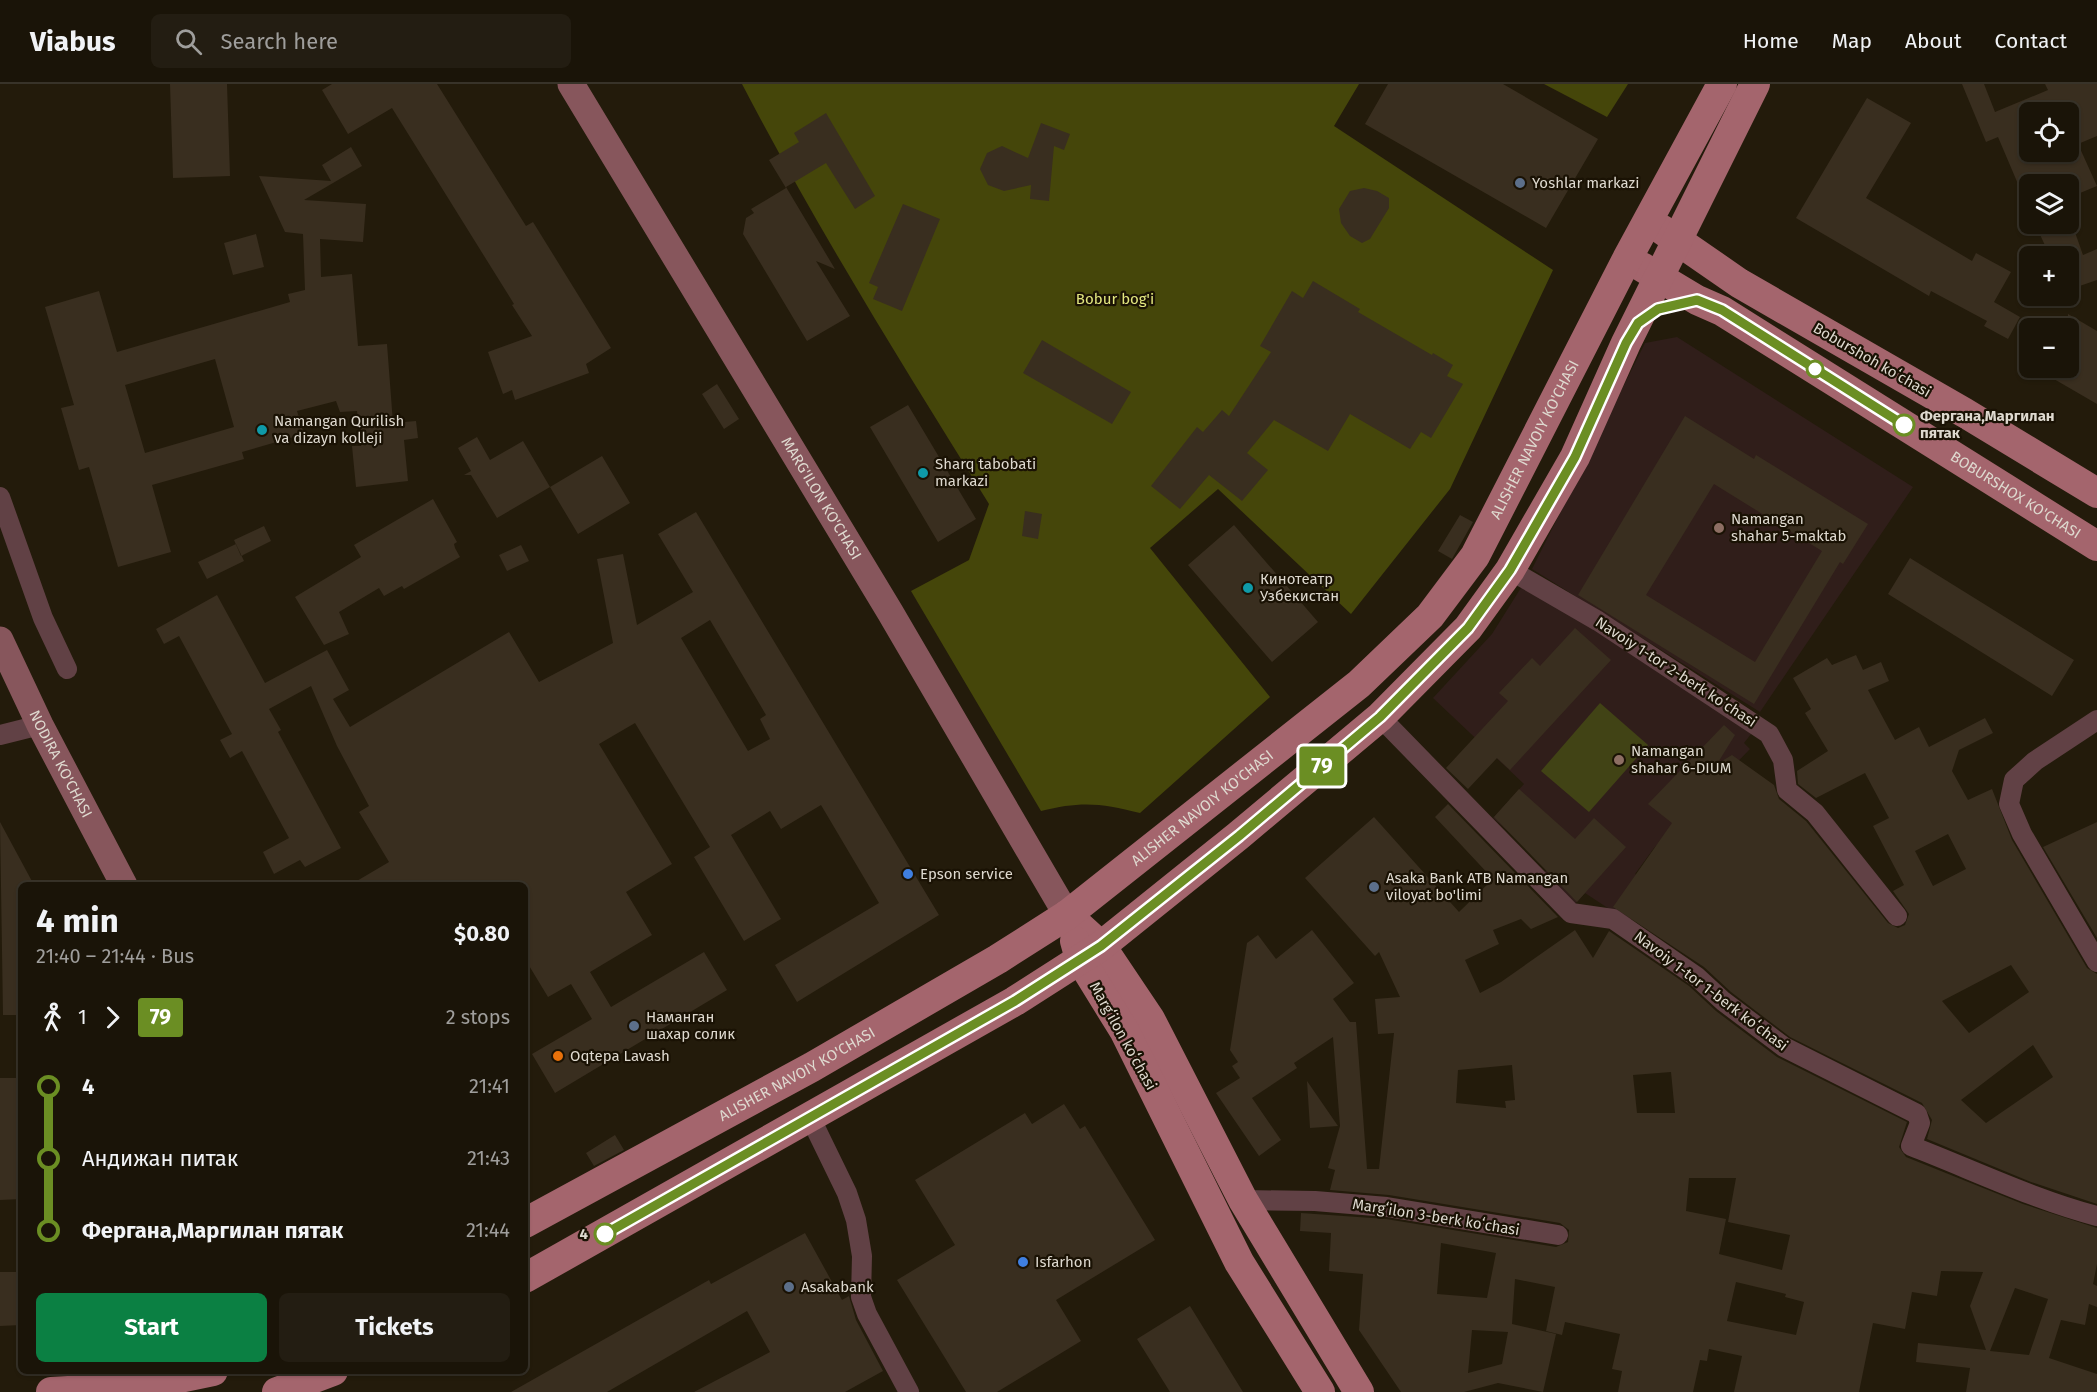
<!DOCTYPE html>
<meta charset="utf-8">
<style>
:root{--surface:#1a1408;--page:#231d12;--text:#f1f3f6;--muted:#9f9e9c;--line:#383329;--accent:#0b8043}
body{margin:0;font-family:"Fira Sans",sans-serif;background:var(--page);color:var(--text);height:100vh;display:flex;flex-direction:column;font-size:22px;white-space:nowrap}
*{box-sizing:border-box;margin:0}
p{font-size:20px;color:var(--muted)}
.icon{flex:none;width:33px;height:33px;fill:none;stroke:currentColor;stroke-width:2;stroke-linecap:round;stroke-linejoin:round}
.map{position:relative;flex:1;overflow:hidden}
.drawer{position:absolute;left:18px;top:798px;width:510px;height:492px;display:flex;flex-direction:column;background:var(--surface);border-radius:9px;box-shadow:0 2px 4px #0004,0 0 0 2px var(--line)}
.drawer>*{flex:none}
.badge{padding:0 12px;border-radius:4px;font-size:21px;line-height:39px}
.tools{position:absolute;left:2019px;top:18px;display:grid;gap:12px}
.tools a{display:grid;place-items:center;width:60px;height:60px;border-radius:9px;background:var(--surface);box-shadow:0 2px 4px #0004,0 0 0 2px var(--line);font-size:30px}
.map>.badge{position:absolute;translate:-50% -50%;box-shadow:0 0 0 3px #fff}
.legs{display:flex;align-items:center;gap:9px;height:66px;padding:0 18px;font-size:20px}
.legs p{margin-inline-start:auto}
.headline{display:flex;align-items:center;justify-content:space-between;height:102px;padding:0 18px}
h1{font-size:33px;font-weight:700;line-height:45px}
.button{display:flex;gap:12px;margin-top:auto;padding:12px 18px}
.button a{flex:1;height:69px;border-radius:9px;background:var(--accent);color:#fff;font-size:24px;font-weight:700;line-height:69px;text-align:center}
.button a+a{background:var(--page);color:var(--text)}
ul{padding:0 18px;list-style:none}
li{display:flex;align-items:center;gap:21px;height:72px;font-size:22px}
li i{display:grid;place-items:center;width:9px;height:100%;margin:0 8px;background:currentColor}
li i::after{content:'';width:15px;height:15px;margin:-8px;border:4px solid;border-radius:50%;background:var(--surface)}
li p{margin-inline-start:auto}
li:first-child i{background:linear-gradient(#0000 50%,currentColor 0)}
li:last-child i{background:linear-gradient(currentColor 50%,#0000 0)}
header{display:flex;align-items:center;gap:36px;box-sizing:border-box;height:84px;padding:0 30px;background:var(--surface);border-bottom:2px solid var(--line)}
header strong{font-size:28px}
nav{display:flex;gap:33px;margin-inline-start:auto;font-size:21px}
.search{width:420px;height:54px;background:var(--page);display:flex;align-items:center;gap:15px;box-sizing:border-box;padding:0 21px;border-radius:9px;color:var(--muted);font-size:22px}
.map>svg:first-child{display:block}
.education{fill:#301e1a}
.green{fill:#414315}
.forest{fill:#45460a}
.building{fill:#392e1f;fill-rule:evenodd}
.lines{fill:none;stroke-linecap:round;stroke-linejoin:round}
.street{stroke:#614145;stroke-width:20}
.secondary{stroke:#87565c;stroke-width:27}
.primary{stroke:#a4656d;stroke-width:30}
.line-1-casing{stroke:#fff;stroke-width:14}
.line-1{stroke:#6b8e23;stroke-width:9}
.service-dot{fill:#5c6f8a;stroke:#1a1204;stroke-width:2}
.stop-1-dot{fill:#fff;stroke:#6b8e23;stroke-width:3}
.culture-dot{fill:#0f9aa8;stroke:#1a1204;stroke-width:2}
.education-dot{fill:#8d6e63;stroke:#1a1204;stroke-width:2}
.shop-dot{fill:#3f7fe0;stroke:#1a1204;stroke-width:2}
.food-dot{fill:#e8710a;stroke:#1a1204;stroke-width:2}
.labels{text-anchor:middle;stroke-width:4.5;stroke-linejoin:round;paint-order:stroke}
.poi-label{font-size:15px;fill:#ded9cf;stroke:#1a1204;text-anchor:start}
.park-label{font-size:15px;fill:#e2e67f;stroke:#1a1204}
.street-label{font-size:15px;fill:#ded9cf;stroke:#1a1204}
.stop-label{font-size:15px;font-weight:bold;fill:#ded9cf;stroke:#1a1204;text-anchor:start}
</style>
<header>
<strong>Viabus</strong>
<div class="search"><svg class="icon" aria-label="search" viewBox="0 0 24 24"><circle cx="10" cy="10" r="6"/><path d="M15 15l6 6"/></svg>Search here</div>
<nav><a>Home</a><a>Map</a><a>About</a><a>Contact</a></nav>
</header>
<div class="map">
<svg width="2097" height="1308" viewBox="0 0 2097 1308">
<rect width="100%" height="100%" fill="#231b0b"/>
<!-- education -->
<path class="education" d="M1677,253L1913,403L1760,628L1532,485L1645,259Z
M1524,499L1755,645L1744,659L1750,665L1654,764L1635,790L1653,802L1629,838L1585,809L1574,821L1542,792L1549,783L1493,734L1524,700L1433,614L1492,550Z"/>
<!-- green -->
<path class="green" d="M1600,619L1648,661L1589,728L1541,687Z"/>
<!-- forest -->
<path class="forest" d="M742,0H1359L1334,42L1553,186L1450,405L1351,530L1218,405L1150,464L1270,613L1140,729C1102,719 1080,717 1041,727L911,507L969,476L989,420C903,282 817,144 742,0Z
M1544,0H1628L1607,33Z"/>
<!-- building -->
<path class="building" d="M170,0H227L230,92L173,94Z
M332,0H437L526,142L533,138L611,264L586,280L589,289L515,316L512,306L503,310L488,268L532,252L512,221L514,220L392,24L348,50L322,6Z
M1388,0H1503L1598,55L1546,144L1365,40Z
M1962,0H1984L1995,28L2048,6L2045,0H2097V52L2078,60L2097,102L2068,114V100H2018L1998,53L1986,58ZM2030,28H2068V68H2030Z
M1867,14L1911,39L1866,114L1972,177L1976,169L2011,188L1994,218L2020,233L2008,255L1984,242L1987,237L1931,207L1929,212L1796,134Z
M826,29L875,112L855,125L826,79L786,103L835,185L816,177L850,232L807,257L743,150L746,134L754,129L751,125L786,104L769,76L799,58L794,49Z
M1041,39L1070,50L1064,66L1054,62L1049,117L1030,115L1031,101L1004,107L988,101L980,85L987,69L1002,62L1028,74Z
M351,63L362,82L304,116L366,120L363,158L320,155L321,193L352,190L358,262L387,260L393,339L416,337L418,354L404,356L408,397L356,403L352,362H361L357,327L340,328L336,317L297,327L304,350L242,368L244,375L152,401L171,468L118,483L89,383L79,386L61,324L74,321L45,223L99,207L117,268L290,218L288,210L305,206L303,150L285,148L259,92L331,97L322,81ZM215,275L234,343L145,369L125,301Z
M1364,104L1377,107L1389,114V124L1370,155L1362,159L1350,152L1341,139L1339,125L1350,107Z
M903,120L940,135L902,227L873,215L878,203L869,199Z
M2068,137H2071L2083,171L2097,165V196L2068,206V172H2050L2035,140Z
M256,150L264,183L233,191L224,159Z
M1313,197L1360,225L1358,228L1432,271L1433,269L1453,281L1447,292L1463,300L1431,354L1421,348L1410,365L1350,330L1328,367L1274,336L1247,369L1268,386L1242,417L1209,391L1180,425L1151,402L1197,343L1203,348L1222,326L1229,332L1271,268L1260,262L1292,207L1303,214Z
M2068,230L2097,247V320L2035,284H2068Z
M1042,256L1131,308L1112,340L1023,289Z
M717,300L739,335L724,345L702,310Z
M908,321L976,435L938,458L870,343Z
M1685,332L1754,375L1756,371L1868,440L1843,480L1840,478L1754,620L1578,511ZM1714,400L1822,467L1755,578L1646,511Z
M477,353L490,376L523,357L550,403L497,434L471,391H464L471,387L458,364Z
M602,372L630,419L578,450L550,403Z
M433,415L457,458L454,460L455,464L460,473L404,505L402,502L384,512L379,504L339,528L349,550L324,561L295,513L361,473L354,461Z
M1025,427L1042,430L1038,455L1022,452Z
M696,428L939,831L797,918L775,881L879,819L821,721L781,745L770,727L731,751L781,835L744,857L694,773L710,763L635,639L599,660L672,780L626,808L652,851L590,888L611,923L704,868L727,906L555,1009L532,970L592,935L571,900L548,913L525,875V801H350L389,778L359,728L369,722L337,662L311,602L269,625L281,646L278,648L341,764L305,783L300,776L274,790L263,768L289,754L242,667L230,674L220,656L232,650L179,552L164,560L156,545L217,511L265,599L327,566L349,606L333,615L350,643L509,548L539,598L613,559L597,475L623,470L637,541L693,508L658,450ZM710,536L766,631L760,635L770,655L748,667L681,554Z
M1460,431L1473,438L1452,475L1438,467Z
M1234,441L1318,538L1272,578L1188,481Z
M264,442L271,457L241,472L234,456Z
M236,460L244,477L207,495L198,478Z
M521,461L529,477L507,487L499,471Z
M1910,474L2074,576L2052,612L1888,510Z
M1575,544L1611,576L1510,686L1497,674L1468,705L1446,684L1508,617L1499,609L1532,574L1540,582Z
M1856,571L1863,586L1881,578L1889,597L1868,606L1895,656L1919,643L1929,663L1985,634L1993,649L1959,666L1952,687L1968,716L1992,705L2012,756L2087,884L2097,890V1120L2031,1098L1927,1055L1932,1036L1922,1019L1790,953L1731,908L1704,883L1613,823L1672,739L1648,720L1724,641L1735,651L1717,680L1732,671L1774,701L1779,715L1806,737L1888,839L1898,844L1905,841L1909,830L1893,807L1904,801L1873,742L1889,734L1865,689L1816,714L1798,700L1797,687L1828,667L1805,629L1811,625L1793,594L1827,574L1832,581ZM1948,750L1966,785L1933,802L1915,767ZM2011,881L2029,908L1969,949L1942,917ZM2033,961L2053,993L1986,1039L1961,1016Z
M1519,705L1575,755L1594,734L1626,763L1577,818L1494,733Z
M1448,720L1558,833L1531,845L1521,835L1493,846L1499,860L1465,876L1480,909L1501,898L1575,846L1593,874L1609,847L1689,902L1716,927L1777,973L1907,1038L1899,1063L1906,1073L2023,1120L2097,1144V1180L2093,1200L2097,1202V1223L2089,1220L2085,1241L2061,1236L2049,1274L2097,1290V1308H1966L1970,1284L1916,1278L1918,1259L1986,1266L1970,1222L1983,1188L1941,1187L1937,1212L1912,1208L1905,1245L1873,1239L1859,1308H1734L1742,1272L1709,1265L1707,1277L1700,1276L1693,1308H1618L1622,1287L1612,1285L1620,1250L1565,1238L1562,1251L1546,1247L1555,1203L1515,1195L1512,1240L1556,1250L1543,1308L1498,1299L1464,1308H1401L1359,1246L1363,1190L1329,1187L1331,1149L1300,1147L1301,1129L1386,1135L1556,1163L1568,1158L1569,1146L1560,1139L1389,1111L1330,1106L1335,1086L1328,1084L1340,1042L1333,953L1294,979L1297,984L1252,1014L1281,1056L1259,1072L1216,1009L1240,994L1232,982L1238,978L1230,966L1247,859L1258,851L1276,875L1312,846L1354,899L1333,915L1350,938H1356L1367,1085H1379L1394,949L1378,950L1375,915L1400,913L1379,868L1375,872L1305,794L1374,733L1459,828L1493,795L1435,733ZM1512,981L1515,1016L1505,1017L1506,1024L1456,1019L1458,986ZM1671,988L1675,1029H1637L1633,991ZM1689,1094H1736L1728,1138L1790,1151L1782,1186L1719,1170L1726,1135L1686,1127ZM1441,1159L1496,1169L1487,1214L1437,1210ZM1736,1198L1786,1210L1785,1213L1804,1218L1796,1251L1727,1237ZM2015,1204L2048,1215L2029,1271L1990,1267ZM1472,1246L1508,1248L1502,1280L1468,1289Z
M0,738L34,801H21V835H18L21,931H3Z
M2097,738V854L2043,763Z
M0,994H21V1115L0,1116Z
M1307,997L1338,1042L1310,1044Z
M1064,1020L1080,1045L1085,1042L1155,1156L1056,1216L1081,1257L997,1308H966L897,1196L955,1161L915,1096L1025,1029L1032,1040Z
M615,1051L624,1066L594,1082L586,1069Z
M805,1149L842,1216L849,1212L856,1236L883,1287L845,1308H694L770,1268L747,1227L607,1308H511L709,1196L711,1200Z
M0,1188H21V1241L0,1242Z
M1190,1222L1243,1308H1170L1137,1255Z"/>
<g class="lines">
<!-- street -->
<path class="street" d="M0,413L43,534L67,585
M1510,486L1598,537L1769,650L1783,676L1787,706L1815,729L1897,832
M1380,633L1571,829L1613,835L1697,893L1723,917L1784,963L1917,1030L1920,1039L1911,1062C1971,1085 2035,1116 2097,1132
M2097,636L2035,677L2014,696L2009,720L2022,750L2097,878
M0,651L40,641
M810,1033L847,1109L856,1136L862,1172L861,1213L867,1230L909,1308
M1243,1116L1315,1117L1387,1123L1558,1151"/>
<!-- secondary -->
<g class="secondary">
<path id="s1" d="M571,0L890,528L1067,831"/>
<path id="s2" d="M0,556L40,641L124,801"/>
</g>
<!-- primary -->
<g class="primary">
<path d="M1661,145L1739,199L1965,329L2097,409"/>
<path id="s3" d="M1642,183L1697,216L1722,227L2097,462"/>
<path d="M1067,831L1101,862L1150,935L1243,1116L1359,1308"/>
<path d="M1075,857L1080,875L1125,948L1239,1178L1320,1308"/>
<path id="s4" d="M525,1139L812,983L998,875L1067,831L1359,600L1430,532L1475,472L1627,175L1722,0"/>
<path d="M525,1194L1015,917L1101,862L1238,752L1380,633L1468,544L1510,486L1575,373L1626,259L1755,0"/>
<path d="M51,1308L137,1303L213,1287"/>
<path d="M277,1308L333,1287"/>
</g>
</g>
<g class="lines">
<!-- line-1 casing -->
<g class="line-1-casing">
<path id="line-1" d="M605,1150L1015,917L1101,862L1239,752L1380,633L1468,544L1510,486L1575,373L1626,259L1638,239L1658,225L1697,216L1722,226L1904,341"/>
</g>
<!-- line-1 -->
<use href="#line-1" class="line-1"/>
</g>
<!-- markers -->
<g class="service-dot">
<circle cx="1520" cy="99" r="6"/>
<circle cx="1374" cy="803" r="6"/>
<circle cx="634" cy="942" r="6"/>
<circle cx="789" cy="1203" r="6"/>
</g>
<g class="stop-1-dot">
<circle cx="1815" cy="285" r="8"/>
<circle cx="1904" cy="341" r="10"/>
<circle cx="605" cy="1150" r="10"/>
</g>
<g class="culture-dot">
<circle cx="262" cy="346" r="6"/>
<circle cx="923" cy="389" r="6"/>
<circle cx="1248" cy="504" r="6"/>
</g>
<g class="education-dot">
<circle cx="1719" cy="444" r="6"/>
<circle cx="1619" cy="676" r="6"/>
</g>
<g class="shop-dot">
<circle cx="908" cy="790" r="6"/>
<circle cx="1023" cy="1178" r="6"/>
</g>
<circle class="food-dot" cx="558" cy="972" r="6"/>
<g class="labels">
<!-- poi labels -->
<g class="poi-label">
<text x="1532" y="104">Yoshlar markazi</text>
<text x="274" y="342">Namangan Qurilish<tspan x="274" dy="17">va dizayn kolleji</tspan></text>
<text x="935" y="385">Sharq tabobati<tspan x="935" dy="17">markazi</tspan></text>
<text x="1731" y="440">Namangan<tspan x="1731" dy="17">shahar 5-maktab</tspan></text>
<text x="1260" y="500">Кинотеатр<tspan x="1260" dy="17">Узбекистан</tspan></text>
<text x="1631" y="672">Namangan<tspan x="1631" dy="17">shahar 6-DIUM</tspan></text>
<text x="920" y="795">Epson service</text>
<text x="1386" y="799">Asaka Bank ATB Namangan<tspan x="1386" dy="17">viloyat bo'limi</tspan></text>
<text x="646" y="938">Наманган<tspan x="646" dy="17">шахар солик</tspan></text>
<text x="570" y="977">Oqtepa Lavash</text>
<text x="1035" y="1183">Isfarhon</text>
<text x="801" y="1208">Asakabank</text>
</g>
<!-- park labels -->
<g class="park-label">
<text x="1115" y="220">Bobur bog'i</text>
</g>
<!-- street labels -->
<g class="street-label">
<text transform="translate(1872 276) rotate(30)" y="5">Boburshoh koʻchasi</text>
<text dy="5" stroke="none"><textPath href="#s4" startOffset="1300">ALISHER NAVOIY KO'CHASI</textPath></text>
<text dy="5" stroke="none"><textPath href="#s3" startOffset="438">BOBURSHOX KO'CHASI</textPath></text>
<text dy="5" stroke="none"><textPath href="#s1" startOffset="484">MARG'ILON KO'CHASI</textPath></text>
<text transform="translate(1676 588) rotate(33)" y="5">Navoiy 1-tor 2-berk koʻchasi</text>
<text dy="5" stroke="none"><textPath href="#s2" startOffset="138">NODIRA KO'CHASI</textPath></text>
<text dy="5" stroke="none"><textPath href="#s4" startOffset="796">ALISHER NAVOIY KO'CHASI</textPath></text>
<text transform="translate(1711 907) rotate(37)" y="5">Navoiy 1-tor 1-berk koʻchasi</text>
<text transform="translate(1123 952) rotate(61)" y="5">Margʻilon koʻchasi</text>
<text dy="5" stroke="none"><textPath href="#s4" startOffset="310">ALISHER NAVOIY KO'CHASI</textPath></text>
<text transform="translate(1436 1133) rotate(9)" y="5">Margʻilon 3-berk koʻchasi</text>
</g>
<!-- stop labels -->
<g class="stop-label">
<text x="1920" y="337">Фергана,Маргилан<tspan x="1920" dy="17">пятак</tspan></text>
<text x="588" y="1155" text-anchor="end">4</text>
</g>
</g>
</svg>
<div class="tools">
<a><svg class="icon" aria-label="locate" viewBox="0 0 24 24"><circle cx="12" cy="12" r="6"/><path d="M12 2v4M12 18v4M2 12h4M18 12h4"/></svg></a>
<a><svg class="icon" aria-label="layers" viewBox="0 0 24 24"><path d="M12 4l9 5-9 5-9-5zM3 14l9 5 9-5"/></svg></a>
<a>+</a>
<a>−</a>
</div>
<b class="badge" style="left:1322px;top:682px;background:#6b8e23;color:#fff">79</b>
<section class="drawer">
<div class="headline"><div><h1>4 min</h1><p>21:40 – 21:44 · Bus</p></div><b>$0.80</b></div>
<div class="legs"><svg class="icon" aria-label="walk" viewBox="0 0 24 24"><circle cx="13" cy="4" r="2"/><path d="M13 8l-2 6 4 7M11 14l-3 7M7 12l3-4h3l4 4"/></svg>1<svg class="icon" aria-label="forward" viewBox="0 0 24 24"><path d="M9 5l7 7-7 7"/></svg><b class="badge" style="background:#6b8e23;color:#fff">79</b><p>2 stops</p></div>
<ul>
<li><i style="color:#6b8e23"></i><b>4</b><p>21:41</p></li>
<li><i style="color:#6b8e23"></i><span>Андижан питак</span><p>21:43</p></li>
<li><i style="color:#6b8e23"></i><b>Фергана,Маргилан пятак</b><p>21:44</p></li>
</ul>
<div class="button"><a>Start</a><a>Tickets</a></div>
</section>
</div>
